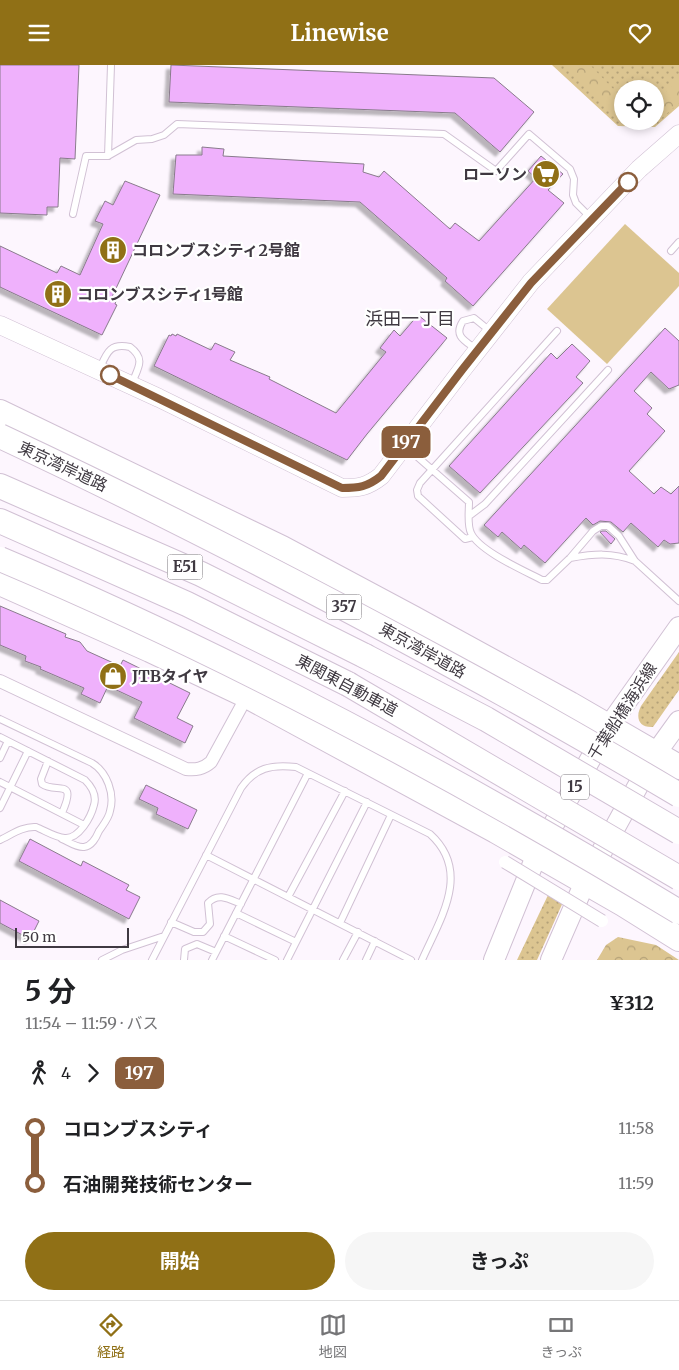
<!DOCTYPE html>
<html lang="ja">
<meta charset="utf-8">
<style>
:root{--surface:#fff;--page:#f6f6f6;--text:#202124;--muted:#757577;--line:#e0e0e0;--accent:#907016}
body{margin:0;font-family:Merriweather,"Noto Sans JP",serif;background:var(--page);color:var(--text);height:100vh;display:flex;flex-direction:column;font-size:19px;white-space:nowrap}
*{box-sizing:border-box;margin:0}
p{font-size:16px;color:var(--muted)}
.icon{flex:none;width:28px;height:28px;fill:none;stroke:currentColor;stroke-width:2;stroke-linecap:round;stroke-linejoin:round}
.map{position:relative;height:895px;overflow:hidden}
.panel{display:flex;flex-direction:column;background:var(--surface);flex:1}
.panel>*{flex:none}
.badge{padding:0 10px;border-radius:8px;font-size:18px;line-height:32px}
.tools{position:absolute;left:614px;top:15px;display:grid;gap:10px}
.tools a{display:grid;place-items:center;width:50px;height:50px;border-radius:50%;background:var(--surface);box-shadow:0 2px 8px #0003;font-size:25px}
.scale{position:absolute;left:15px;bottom:12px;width:114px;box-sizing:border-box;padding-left:5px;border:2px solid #3f3941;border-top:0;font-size:14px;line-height:18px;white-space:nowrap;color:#3f3941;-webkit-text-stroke:4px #fff;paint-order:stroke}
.map>.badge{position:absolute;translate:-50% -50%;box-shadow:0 0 0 2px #fff}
.legs{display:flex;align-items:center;gap:8px;height:55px;padding:0 25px;font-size:16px}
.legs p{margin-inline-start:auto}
.summary{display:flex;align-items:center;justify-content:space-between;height:85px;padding:0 25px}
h1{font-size:28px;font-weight:700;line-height:38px}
.action{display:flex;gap:10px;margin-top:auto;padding:10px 25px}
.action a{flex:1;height:58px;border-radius:30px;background:var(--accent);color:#fff;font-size:20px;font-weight:700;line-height:58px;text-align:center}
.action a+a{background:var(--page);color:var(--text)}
ul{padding:0 25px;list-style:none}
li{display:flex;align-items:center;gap:18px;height:55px;font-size:19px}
li i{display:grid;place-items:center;width:8px;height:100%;margin:0 6px;background:currentColor}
li i::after{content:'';width:12px;height:12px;margin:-6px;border:4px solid;border-radius:50%;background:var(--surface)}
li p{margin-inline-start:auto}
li:first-child i{background:linear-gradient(#0000 50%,currentColor 0)}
li:last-child i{background:linear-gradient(currentColor 50%,#0000 0)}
header{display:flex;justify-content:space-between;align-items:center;height:65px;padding:0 25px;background:var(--accent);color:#fff;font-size:22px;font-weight:700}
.menu{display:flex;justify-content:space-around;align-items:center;height:70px;border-top:1px solid var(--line);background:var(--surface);font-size:14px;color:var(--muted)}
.menu a{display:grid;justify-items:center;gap:2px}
.menu .selected{color:var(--accent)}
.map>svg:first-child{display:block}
.grass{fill:url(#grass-dots);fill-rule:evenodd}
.forest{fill:url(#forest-crowns)}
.garden{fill:#dcc591}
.building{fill:#efb1fc;stroke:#897b8c;filter:url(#shadow)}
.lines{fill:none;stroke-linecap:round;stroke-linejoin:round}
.lane-casing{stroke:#d1c1d4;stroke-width:8}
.street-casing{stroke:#d1c1d4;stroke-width:14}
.secondary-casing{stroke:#d1c1d4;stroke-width:19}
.primary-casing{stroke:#d1c1d4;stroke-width:22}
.highway-casing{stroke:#d1c1d4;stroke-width:26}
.lane{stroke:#fff;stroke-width:6}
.street{stroke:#fff;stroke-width:12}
.secondary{stroke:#fff;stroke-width:18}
.primary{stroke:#fff;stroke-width:20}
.highway{stroke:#fff;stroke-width:24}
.street-bridge-casing{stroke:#d1c1d4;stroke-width:14;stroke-linecap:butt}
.highway-bridge-casing{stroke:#d1c1d4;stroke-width:26;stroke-linecap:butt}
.street-bridge{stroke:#fff;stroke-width:12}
.highway-bridge{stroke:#fff;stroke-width:24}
.line-1-casing{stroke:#fff;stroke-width:11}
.line-1{stroke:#8b5e3c;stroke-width:8}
.stop-1-dot{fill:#fff;stroke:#8b5e3c;stroke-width:2.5}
.labels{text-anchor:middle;stroke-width:4.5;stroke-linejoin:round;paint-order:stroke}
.shield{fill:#fff;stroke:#79747a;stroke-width:1}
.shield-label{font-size:15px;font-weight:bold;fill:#3f3941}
.poi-label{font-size:16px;font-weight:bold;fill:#3f3941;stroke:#fff;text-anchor:start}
.street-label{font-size:16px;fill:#3f3941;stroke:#fff}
.neighbourhood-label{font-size:18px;fill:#3f3941;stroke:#fff}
</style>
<header><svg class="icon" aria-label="menu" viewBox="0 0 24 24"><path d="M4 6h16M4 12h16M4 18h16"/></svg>Linewise<svg class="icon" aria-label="heart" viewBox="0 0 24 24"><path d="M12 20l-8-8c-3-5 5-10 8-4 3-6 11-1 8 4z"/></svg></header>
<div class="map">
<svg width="679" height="895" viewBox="0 0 679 895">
<defs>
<pattern id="grass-dots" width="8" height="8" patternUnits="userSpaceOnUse" patternTransform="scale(1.25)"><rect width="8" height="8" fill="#dcc591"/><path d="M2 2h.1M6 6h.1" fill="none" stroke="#b4a178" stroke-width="1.8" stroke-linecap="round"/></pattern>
<pattern id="forest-crowns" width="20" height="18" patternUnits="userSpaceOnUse" patternTransform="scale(1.25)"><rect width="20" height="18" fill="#dcc591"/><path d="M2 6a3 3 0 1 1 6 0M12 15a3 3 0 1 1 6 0" fill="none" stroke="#b4a178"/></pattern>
<filter id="shadow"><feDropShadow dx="-4.5" dy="4.5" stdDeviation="1" flood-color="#0004"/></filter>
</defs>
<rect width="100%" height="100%" fill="#fdf6fe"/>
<!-- grass -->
<path class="grass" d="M552,0H679V41L655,62L618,61ZM622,24H655V56H622Z
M679,587V625L653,662C639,663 635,653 641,641Z
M549,828L564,835L537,895H517Z"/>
<!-- forest -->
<path class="forest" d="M563,0H590L620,31L622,32V56H655V36H658L679,13V38L656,58L620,57Z
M618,872L656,880L679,895H597L606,880Z"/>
<!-- garden -->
<path class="garden" d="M625,159L679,208V221L607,299L547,244Z"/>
<!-- building -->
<path class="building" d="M0,0H79L75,94L60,93L58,142H47V150L0,148Z
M171,0L494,13L534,47L500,87L455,48L169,37Z
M202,82L224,84L223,91L364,99L363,107L379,112L384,106L450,164L455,158L479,176L536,113L528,106L541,91L563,109L548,125L564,138L473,241L445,216L447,213L360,137L173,129L176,90H202Z
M125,116L160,130L111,234L116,236L115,239L117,240L102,270L0,222V181L57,208L61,201L80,210L103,159L95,156L105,136L113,140Z
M418,250L447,273L367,369L347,395L154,301L169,270L171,271L172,269L176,271L177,269L211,285L215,278L235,287L230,295L270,312L269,314L336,348L386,287L380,283L394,265L400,271Z
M665,263L679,276V320L669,324L651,307L634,326L652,343L647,349L665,366L629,406L654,429L661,422L671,429L679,421V478L670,479L664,475L658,482L631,458L623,467L611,457L600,456L593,460L586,453L545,498L524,480L521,484L502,467L498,472L484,460Z
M572,279L590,296L576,312L583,318L480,428L449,401L551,288L557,294Z
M602,466H606L615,474L611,479L600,467Z
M0,541L66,569L65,572L80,577L87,586L120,601L123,595L190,628L177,653L193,661L185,678L134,653L142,637L108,621L100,638L81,629L84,623L40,604L41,602L25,596L26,591L0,580Z
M146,720L197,745L188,764L156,749L158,743L139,734Z
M30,774L81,801L83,796L129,820L126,825L140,832L129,854L19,796Z
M0,835L39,856L30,874L0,858Z"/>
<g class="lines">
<!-- lane casing -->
<g class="lane-casing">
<path id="lane" d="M108,91L111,0
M73,149L86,91H108L136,75L152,74L164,70L177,59L444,69L496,106L529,69L570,104L574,114L573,130L576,138L591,153
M671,186L679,177
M476,284C465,276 453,271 463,256L474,253L490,266
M100,303C107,287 110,278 130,282C146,294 138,303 132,318
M405,381L469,437C469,446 467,460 471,468C479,486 525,506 542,515H547L570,493L593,466L601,461H608L619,471L635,496C611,487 594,489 570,493
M469,451L485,439L608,305
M473,472L465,474L418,431L417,425L420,418L557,266
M635,496L679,536
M0,654L92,698C107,707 115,729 110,746C109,753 103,760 99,766C96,773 92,781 84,782C77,783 69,777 62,774
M0,672L85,715C91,721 97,730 94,740C91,752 79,774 65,773C56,773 44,765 36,762C23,761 11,770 0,775
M0,693L8,676
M48,696L41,714L42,719C56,729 78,712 62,748
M0,717L84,760
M0,743L28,686
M206,790L411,895
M288,832L345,726
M236,848L296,877
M171,857L194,867H203L210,859L208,838C218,827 229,834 241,839
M340,858L391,750
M224,871L275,895
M102,895L122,885L164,871
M152,895L241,723C255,703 271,699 296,702L430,769C472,807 440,854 422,895
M184,895L185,884L197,879L216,887
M212,895L308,708
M287,895L367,737
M343,895L358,867
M366,895L375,876"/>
</g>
<!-- street casing -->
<g class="street-casing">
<path id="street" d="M0,616L186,704C196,705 203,704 211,697L247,631"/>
</g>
<!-- secondary casing -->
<g class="secondary-casing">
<path id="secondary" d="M0,260L159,333L342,423C359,423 367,422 381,411L462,305L531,217L639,104L679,69"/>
</g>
<!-- primary casing -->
<g class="primary-casing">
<path id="primary" d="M494,895L537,789L609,661L679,562
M551,895L585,817L656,688L679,656"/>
</g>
<!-- highway casing -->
<g class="highway-casing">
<path id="highway" d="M0,347L282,483L413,553L570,639L679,702
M0,421L201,509L365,591
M0,456L187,539L348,619
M0,518L150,585L247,631L496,766L623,839L679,874"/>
</g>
<!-- lane -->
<use href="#lane" class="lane"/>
<!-- street -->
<use href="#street" class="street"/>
<!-- secondary -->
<use href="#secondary" class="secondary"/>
<!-- primary -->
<use href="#primary" class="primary"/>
<!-- highway -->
<use href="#highway" class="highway"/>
<!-- street-bridge casing -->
<g class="street-bridge-casing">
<path id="street-bridge" d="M505,797L602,856"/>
</g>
<!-- highway-bridge casing -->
<g class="highway-bridge-casing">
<path id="highway-bridge" d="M0,371C154,443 305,521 454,602C530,643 605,686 679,730
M0,494C235,593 461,715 679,847
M365,591L486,654L679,767
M348,619L679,813"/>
</g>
<!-- street-bridge -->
<use href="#street-bridge" class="street-bridge"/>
<!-- highway-bridge -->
<use href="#highway-bridge" class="highway-bridge"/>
</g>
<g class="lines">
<!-- line-1 casing -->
<g class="line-1-casing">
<path id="line-1" d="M110,310L342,423C359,423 367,422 381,411L462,305L531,218L628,117"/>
</g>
<!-- line-1 -->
<use href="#line-1" class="line-1"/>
</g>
<!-- icons -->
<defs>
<g id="supermarket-disc" transform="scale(1.4375)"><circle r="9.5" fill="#907016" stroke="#fff"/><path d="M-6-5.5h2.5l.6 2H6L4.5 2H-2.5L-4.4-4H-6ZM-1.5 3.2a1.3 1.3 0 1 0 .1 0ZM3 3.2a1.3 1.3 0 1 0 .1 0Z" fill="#fff"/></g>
<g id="building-disc" transform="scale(1.4375)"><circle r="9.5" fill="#907016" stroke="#fff"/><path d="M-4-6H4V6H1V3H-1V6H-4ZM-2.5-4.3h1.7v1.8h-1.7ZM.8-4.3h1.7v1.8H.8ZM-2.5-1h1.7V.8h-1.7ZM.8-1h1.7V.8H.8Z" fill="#fff"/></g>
<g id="shop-disc" transform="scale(1.4375)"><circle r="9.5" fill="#907016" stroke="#fff"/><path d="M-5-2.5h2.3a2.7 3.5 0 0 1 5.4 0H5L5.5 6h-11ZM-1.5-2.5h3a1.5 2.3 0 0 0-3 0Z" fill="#fff"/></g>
</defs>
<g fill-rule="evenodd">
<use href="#supermarket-disc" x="546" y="109"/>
<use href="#building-disc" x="113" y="185"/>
<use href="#building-disc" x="58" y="229"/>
<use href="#shop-disc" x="113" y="611"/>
</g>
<!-- markers -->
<g class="stop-1-dot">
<circle cx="628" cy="117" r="9"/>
<circle cx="110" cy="310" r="9"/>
</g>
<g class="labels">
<!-- shield labels -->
<g class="shield">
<rect x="167.5" y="489.5" width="35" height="25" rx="4"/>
<rect x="326.5" y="529.5" width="35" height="25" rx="4"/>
<rect x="561" y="709.5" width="28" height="25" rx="4"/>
</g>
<g class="shield-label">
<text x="185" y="507">E51</text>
<text x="344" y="547">357</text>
<text x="575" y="727">15</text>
</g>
<!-- poi labels -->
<g class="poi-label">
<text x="527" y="115" text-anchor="end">ローソン</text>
<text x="132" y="191">コロンブスシティ2号館</text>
<text x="77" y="235">コロンブスシティ1号館</text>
<text x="132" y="617">JTBタイヤ</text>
</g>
<!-- street labels -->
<g class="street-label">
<text transform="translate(63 401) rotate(25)" y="6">東京湾岸道路</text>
<text transform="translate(423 585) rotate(29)" y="6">東京湾岸道路</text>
<text transform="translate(347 620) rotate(28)" y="6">東関東自動車道</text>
<text transform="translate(622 646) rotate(-57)" y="6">千葉船橋海浜線</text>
</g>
<!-- neighbourhood labels -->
<g class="neighbourhood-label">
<text x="410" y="260">浜田一丁目</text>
</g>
</g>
</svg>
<div class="tools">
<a><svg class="icon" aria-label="locate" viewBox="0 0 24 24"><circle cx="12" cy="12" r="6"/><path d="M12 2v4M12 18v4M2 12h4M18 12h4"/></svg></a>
</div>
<div class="scale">50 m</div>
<b class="badge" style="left:406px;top:377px;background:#8b5e3c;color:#fff">197</b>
</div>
<section class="panel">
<div class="summary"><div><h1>5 分</h1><p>11:54 – 11:59 · バス</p></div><b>¥312</b></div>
<div class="legs"><svg class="icon" aria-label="walk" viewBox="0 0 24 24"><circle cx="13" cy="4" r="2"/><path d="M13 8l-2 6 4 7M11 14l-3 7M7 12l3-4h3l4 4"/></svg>4<svg class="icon" aria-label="forward" viewBox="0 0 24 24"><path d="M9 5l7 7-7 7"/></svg><b class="badge" style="background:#8b5e3c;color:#fff">197</b></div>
<ul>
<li><i style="color:#8b5e3c"></i><b>コロンブスシティ</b><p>11:58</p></li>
<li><i style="color:#8b5e3c"></i><b>石油開発技術センター</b><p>11:59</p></li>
</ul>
<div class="action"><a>開始</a><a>きっぷ</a></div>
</section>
<nav class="menu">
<a class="selected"><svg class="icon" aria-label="directions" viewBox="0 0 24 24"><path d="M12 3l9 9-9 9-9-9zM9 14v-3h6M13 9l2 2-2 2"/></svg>経路</a>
<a><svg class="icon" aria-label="map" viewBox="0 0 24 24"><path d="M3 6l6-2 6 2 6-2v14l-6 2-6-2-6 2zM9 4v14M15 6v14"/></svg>地図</a>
<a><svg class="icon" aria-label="tickets" viewBox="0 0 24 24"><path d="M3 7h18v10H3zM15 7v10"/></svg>きっぷ</a>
</nav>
